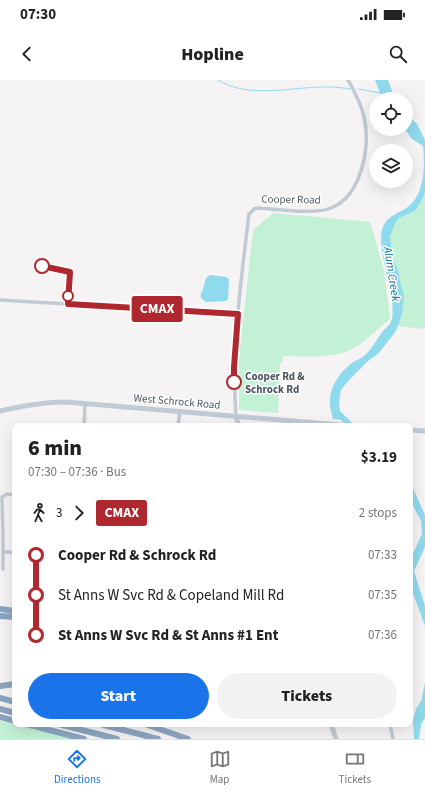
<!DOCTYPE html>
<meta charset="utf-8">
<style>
:root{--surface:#fff;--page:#f2f2f2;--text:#222;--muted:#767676;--line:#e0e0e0;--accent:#1a73e8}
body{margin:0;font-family:"Source Sans 3",sans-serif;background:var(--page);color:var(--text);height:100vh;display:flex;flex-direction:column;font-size:15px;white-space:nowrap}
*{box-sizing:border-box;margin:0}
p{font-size:13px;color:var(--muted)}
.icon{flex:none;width:22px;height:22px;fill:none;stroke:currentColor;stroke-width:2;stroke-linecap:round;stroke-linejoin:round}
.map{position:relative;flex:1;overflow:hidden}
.details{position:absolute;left:12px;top:343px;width:401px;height:304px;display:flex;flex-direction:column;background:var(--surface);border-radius:8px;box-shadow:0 4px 16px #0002}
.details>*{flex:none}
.badge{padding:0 8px;border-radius:3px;font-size:14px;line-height:26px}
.fabs{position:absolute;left:369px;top:12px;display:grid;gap:8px}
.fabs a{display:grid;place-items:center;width:44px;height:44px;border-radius:50%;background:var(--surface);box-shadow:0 4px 16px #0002;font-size:20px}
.map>.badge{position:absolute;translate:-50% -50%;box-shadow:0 0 0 2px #fff}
.legs{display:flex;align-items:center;gap:6px;height:44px;padding:0 16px;font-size:13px}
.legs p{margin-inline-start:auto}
.head{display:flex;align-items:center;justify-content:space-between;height:68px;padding:0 16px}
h1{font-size:22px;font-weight:800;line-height:30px}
.primary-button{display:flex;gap:8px;margin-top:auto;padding:8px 16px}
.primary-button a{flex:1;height:46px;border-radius:24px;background:var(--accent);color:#fff;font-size:16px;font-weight:800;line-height:46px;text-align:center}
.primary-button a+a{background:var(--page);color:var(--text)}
ul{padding:0 16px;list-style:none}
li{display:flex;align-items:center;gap:14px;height:40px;font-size:15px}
li i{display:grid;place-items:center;width:6px;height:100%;margin:0 5px;background:currentColor}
li i::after{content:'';width:10px;height:10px;margin:-5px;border:3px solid;border-radius:50%;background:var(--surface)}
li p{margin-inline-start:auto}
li:first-child i{background:linear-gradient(#0000 50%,currentColor 0)}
li:last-child i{background:linear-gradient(currentColor 50%,#0000 0)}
.status{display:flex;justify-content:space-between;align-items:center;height:28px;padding:0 20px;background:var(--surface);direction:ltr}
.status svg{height:11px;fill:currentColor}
header{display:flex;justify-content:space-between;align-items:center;height:52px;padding:0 16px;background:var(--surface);font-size:18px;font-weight:800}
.tabs{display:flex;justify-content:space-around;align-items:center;height:56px;border-top:1px solid var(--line);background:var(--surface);font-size:11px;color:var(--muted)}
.tabs a{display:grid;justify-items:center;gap:2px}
.tabs .selected{color:var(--accent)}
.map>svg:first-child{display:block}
.green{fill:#c3f1d5}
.water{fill:#90daee}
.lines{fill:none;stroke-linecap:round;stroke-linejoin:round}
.stream{stroke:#90daee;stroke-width:1}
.river{stroke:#90daee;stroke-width:6}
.street{stroke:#c1cad2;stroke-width:3.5}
.secondary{stroke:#c1cbd6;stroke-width:5}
.highway{stroke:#8ba5c1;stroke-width:6}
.line-1-casing{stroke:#fff;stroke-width:9}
.line-1{stroke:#af272f;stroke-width:6}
.stop-1-dot{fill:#fff;stroke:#af272f;stroke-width:2}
.labels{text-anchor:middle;stroke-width:3;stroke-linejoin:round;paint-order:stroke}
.street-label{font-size:11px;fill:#4a5661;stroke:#fff}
.stop-label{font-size:11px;font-weight:bold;fill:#4a5661;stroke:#fff;text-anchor:start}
.water-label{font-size:12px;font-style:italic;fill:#0c7c9b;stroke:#fff}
</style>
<div class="status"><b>07:30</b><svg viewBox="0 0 49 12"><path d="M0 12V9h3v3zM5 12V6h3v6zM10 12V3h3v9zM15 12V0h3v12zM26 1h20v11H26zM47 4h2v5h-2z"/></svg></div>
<header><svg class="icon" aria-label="back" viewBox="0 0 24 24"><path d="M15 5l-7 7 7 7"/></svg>Hopline<svg class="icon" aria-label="search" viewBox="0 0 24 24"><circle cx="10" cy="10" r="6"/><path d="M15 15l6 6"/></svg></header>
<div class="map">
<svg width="425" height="659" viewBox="0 0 425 659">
<rect width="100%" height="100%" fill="#f5f3f3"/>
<!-- green -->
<path class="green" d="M420,114L425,115V249L395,246L386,155L393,138L412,127Z
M273,133L370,142L384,190L390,239C380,247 370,257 359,265C337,280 308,276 283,276L282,283H280L278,333L239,330V279L253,150Z
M0,641L69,657L76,659H0Z"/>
<!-- water -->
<path class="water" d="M375,0H388L395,19L382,18Z
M406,33L417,44L425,60V113L420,123L415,131L399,138L396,142L390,156L392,176L399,193L400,202L404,215L402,234L396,251L378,274L369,280L349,300L341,310L339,323L340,331L347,340L333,339C332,334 330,329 330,324C329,307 339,293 352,283C356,280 361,279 365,275C372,269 377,259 383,251C385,249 387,247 389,245C402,229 376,174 382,150C386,135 399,134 409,126C425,113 425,85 423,66L412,59L405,49H406Z
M211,195L226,197L229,199L228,219L226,221L206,222L201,218C200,212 203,211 204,205C206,199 205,197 211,195Z
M410,392L412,398V406L425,435V467L414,491L425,526V563V546L410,505V480L422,454L421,441L410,420Z
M425,603V638L421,644L419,659H414L413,640L416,629L421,621Z"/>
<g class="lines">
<!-- stream -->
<path class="stream" d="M218,0C250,20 294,6 329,7C336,7 344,8 351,9
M358,9L381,13"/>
<!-- river -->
<path class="river" d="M339,334L351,346"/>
<!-- street -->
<path class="street" d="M0,220L238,234
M236,337C231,269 241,202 249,134L254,129L258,128C277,129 314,135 331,128C362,116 371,65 364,37C361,23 355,12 348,0
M84,346L85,324
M178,346L180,331
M4,472H10L15,474
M3,489V456L2,420V417L7,414L15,415
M390,644L393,659"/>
<!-- secondary -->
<path class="secondary" d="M0,331C22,326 44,322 66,322L353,346
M236,337L239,346
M410,350L425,351
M331,644L336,659"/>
<!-- highway -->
<path class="highway" d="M0,529L15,531
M0,536L15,537
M0,606L15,604
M0,618L15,622
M0,629L15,633
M0,637L15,641
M26,644L84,659
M58,644L117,659
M100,644L158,659
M145,644L188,659"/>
</g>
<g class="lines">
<!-- line-1 casing -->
<g class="line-1-casing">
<path id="line-1" d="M42,186L70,192L68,224L238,234L234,287V302"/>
</g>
<!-- line-1 -->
<use href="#line-1" class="line-1"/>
</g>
<!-- markers -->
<g class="stop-1-dot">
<circle cx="42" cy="186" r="7"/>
<circle cx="68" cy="216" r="5"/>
<circle cx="234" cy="302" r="7"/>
</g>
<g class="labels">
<!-- street labels -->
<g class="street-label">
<text transform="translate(291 119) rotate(1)" y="4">Cooper Road</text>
<text transform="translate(177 321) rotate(5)" y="4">West Schrock Road</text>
</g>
<!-- stop labels -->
<g class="stop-label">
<text x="245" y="300">Cooper Rd &amp;<tspan x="245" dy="13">Schrock Rd</tspan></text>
</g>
<!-- water labels -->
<g class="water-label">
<text transform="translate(392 194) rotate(81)" y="4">Alum Creek</text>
</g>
</g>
</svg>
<div class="fabs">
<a><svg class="icon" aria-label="locate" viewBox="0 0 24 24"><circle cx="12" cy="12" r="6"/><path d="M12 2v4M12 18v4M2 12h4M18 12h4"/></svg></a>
<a><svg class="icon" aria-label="layers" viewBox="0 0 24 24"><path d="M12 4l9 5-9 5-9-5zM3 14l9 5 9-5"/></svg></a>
</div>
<b class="badge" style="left:157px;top:229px;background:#af272f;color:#fff">CMAX</b>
<section class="details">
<div class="head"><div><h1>6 min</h1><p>07:30 – 07:36 · Bus</p></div><b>$3.19</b></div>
<div class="legs"><svg class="icon" aria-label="walk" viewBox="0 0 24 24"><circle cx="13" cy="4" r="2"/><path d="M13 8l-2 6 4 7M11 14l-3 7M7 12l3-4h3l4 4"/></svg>3<svg class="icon" aria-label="forward" viewBox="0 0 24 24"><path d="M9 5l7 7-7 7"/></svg><b class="badge" style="background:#af272f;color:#fff">CMAX</b><p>2 stops</p></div>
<ul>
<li><i style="color:#af272f"></i><b>Cooper Rd &amp; Schrock Rd</b><p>07:33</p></li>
<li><i style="color:#af272f"></i><span>St Anns W Svc Rd &amp; Copeland Mill Rd</span><p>07:35</p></li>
<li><i style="color:#af272f"></i><b>St Anns W Svc Rd &amp; St Anns #1 Ent</b><p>07:36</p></li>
</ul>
<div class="primary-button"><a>Start</a><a>Tickets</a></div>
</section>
</div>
<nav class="tabs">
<a class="selected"><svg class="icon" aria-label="directions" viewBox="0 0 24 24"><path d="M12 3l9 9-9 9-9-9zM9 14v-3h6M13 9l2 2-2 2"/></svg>Directions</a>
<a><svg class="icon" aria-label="map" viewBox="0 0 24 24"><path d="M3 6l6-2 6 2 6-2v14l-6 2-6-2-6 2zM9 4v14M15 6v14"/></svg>Map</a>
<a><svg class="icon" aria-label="tickets" viewBox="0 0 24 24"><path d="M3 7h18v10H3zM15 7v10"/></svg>Tickets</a>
</nav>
